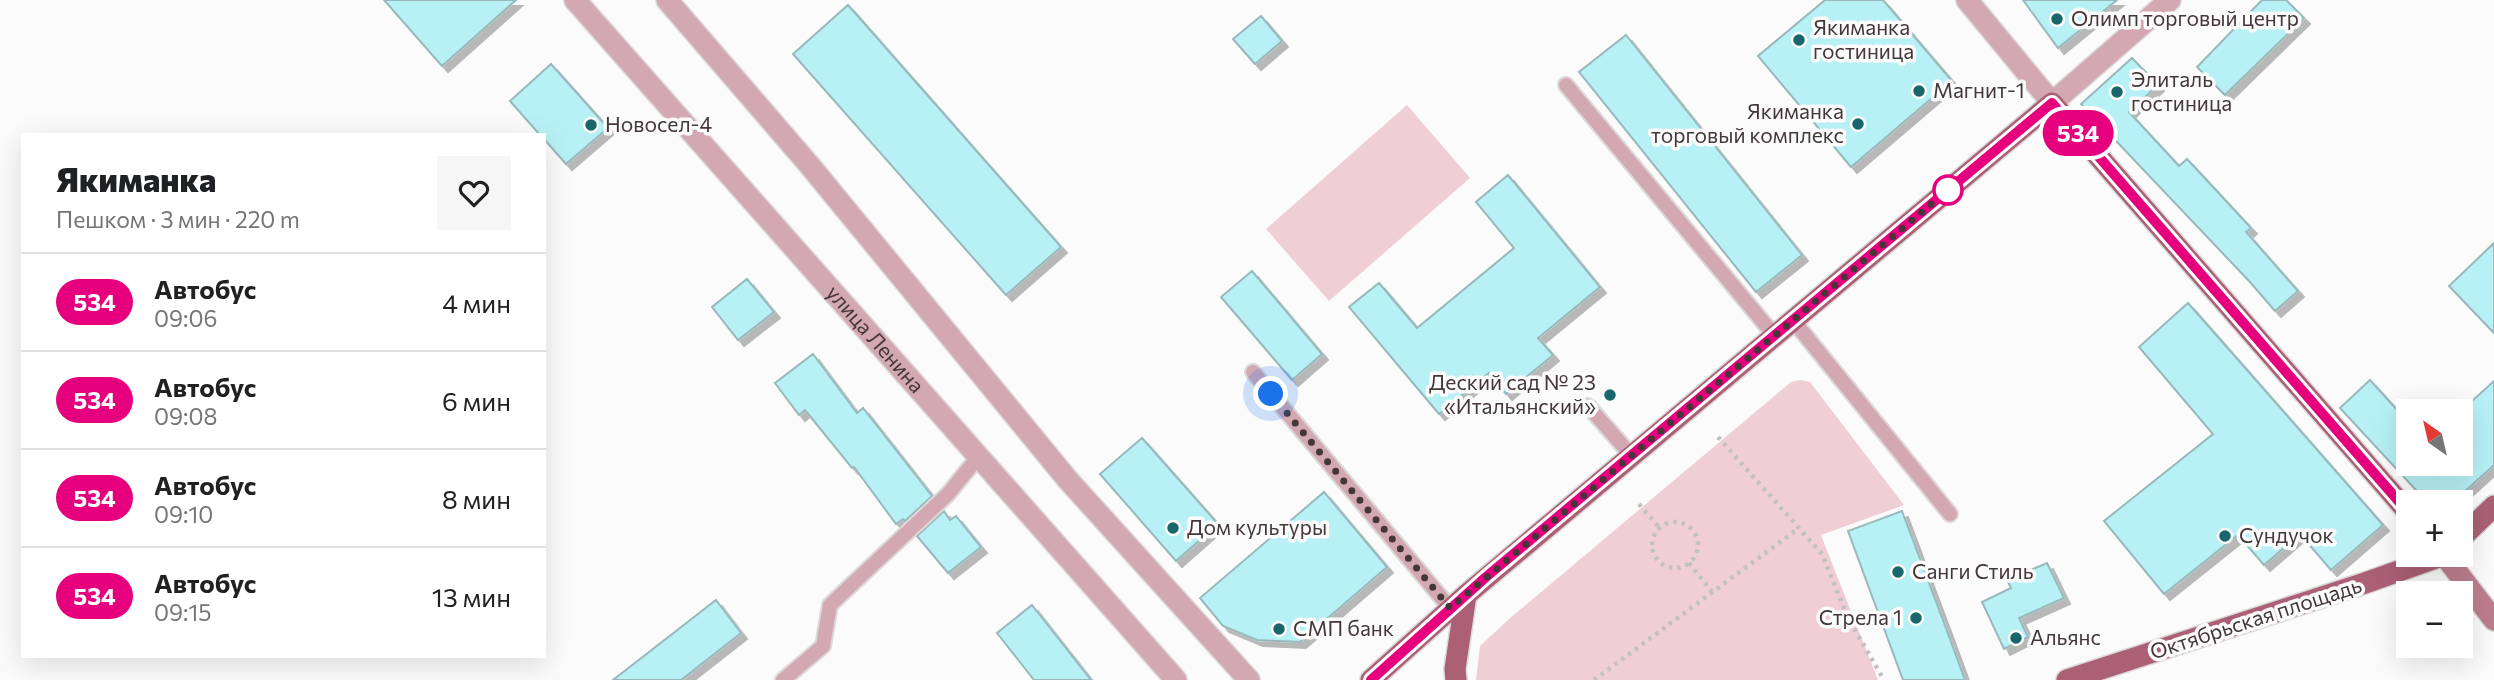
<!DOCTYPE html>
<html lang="ru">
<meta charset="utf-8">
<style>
:root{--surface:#fff;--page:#f6f6f6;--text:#202124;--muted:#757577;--line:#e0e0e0}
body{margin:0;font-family:Commissioner,sans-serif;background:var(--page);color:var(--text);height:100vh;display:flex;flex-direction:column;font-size:26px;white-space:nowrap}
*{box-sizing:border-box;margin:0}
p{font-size:23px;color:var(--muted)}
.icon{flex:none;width:38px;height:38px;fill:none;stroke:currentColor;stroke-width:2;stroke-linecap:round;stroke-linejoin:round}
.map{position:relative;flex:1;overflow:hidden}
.drawer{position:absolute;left:21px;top:133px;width:525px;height:525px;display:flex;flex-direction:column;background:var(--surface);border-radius:0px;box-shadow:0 7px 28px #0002}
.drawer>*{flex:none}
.badge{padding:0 14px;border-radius:23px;font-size:24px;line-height:46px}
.needle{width:46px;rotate:326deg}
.buttons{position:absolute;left:2396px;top:399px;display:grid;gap:14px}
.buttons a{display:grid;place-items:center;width:77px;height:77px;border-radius:0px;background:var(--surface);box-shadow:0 7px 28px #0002;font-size:35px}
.you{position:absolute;width:35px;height:35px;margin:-18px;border:5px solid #fff;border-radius:50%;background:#1a73e8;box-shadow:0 0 0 10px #1a73e833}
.map>.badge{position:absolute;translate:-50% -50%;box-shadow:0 0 0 4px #fff}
.round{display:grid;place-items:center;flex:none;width:74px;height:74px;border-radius:0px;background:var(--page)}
.overview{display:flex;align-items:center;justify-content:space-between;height:119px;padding:0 35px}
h1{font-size:33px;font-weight:800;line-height:52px}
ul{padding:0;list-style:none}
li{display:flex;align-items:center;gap:21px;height:98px;padding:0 35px;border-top:2px solid var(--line)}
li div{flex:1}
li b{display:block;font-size:26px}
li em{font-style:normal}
li .badge{min-width:77px;font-weight:700;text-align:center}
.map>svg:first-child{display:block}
.green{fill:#efced5}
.building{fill:#b7f1f6;stroke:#98b9bc;stroke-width:2;filter:url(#shadow)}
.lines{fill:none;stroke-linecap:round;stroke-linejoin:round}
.lane-casing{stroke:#dad8d8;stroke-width:18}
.street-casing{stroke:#dad8d8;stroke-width:24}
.secondary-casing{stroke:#dad8d8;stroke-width:24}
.primary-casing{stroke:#dad8d8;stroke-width:24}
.path{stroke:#c4c0c1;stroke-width:4.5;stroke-dasharray:3.5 5;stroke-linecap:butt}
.lane{stroke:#d4a8b2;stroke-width:14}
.street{stroke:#d4a8b2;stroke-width:21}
.secondary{stroke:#bd7e8e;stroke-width:21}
.primary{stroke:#ac6075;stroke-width:21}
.line-casing{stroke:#fff;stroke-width:16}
.line{stroke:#e6007e;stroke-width:10}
.walk{stroke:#44373a;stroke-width:7;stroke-dasharray:0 12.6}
.poi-dot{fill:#19676d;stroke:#fbfbfb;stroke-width:2.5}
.stop-dot{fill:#fff;stroke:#e6007e;stroke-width:3.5}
.labels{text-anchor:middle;stroke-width:7;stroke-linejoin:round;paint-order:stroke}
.poi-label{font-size:21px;fill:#44373a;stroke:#fbfbfb;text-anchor:start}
.street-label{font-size:21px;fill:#44373a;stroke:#fbfbfb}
</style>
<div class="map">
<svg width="2494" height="680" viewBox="0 0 2494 680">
<defs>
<filter id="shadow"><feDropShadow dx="6" dy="6" stdDeviation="0" flood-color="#0004"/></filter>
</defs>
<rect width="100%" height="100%" fill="#fbfbfb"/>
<!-- green -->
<path class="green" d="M1407,105L1470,178L1329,301L1266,229Z
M1801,380L1810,382L1904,505L1821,535L1878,680H1476L1480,646L1509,619L1791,382Z"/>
<!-- building -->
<path class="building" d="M384,0H516L442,66Z
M1825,0H1883L1952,81L1851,167L1758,56Z
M2023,0H2117L2058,48Z
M2262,0H2286L2304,18L2225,95L2197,67Z
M848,5L1061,247L1006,295L793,54Z
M1261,16L1282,41L1255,64L1233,39Z
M1626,35L1802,255L1756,292L1579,72Z
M2132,58L2158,85L2129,112L2179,166L2187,159L2251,228L2246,232L2298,291L2275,311L2250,282L2081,104Z
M551,64L608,128L566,164L544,139V135H540L510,101Z
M1508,175L1600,287L1538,338L1553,355L1506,394L1489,373L1439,414L1349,307L1379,283L1417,328L1514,248L1476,202Z
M2494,243V333L2449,286Z
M1252,271L1322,354L1292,380L1221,297Z
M747,279L774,312L738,340L712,307Z
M2188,303L2383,525L2331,570L2300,534L2264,565L2238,535L2164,594L2104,521L2213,434L2139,347Z
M813,354L857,413L863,408L932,496L905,521L903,519L896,524L854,467L852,468L805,410L799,415L775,383Z
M2370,380L2408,422V464H2460V412L2494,381V465L2453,502H2427L2340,408Z
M1142,438L1218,524L1176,561L1100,474Z
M1324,492L1387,567L1300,642L1257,640L1223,626L1200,598Z
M944,511L950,520L956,516L981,547L948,573L917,536Z
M1902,511L1947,631L1965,680H1903L1848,531Z
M2047,563L2064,598L2019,618L2028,637L2004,649L1982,602L2011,588L2007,580Z
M716,600L741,633L681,680H613Z
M1032,605L1091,680H1034L997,633Z"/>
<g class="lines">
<!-- lane casing -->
<g class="lane-casing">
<path id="lane" d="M1566,85L1774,335
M1792,319L1950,514
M1253,372L1450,608
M1588,406L1631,455
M783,680L823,646L830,605L948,494L979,456"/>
</g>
<!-- street casing -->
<g class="street-casing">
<g id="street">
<path id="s1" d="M575,0L1176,680"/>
<path d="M667,0L811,167L1068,480L1249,680"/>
<path d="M1967,0L2052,103L2170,0"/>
</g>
</g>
<!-- secondary casing -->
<g class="secondary-casing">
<path id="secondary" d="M2444,555L2494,620"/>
</g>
<!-- primary casing -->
<g class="primary-casing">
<path id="primary" d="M2460,539L2494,506
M1371,680L1466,595L2052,103L2408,512
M1456,680L1455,669L1466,595
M2067,680L2365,583L2444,555"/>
</g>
<!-- path -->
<path class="path" d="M1718,437L1822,554L1848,618L1884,680
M1639,504L1659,527
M1652 545a23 23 0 1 1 46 0a23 23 0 1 1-46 0Z
M1689,563L1712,592
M1594,680L1799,528"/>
<!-- lane -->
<use href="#lane" class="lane"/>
<!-- street -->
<use href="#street" class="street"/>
<!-- secondary -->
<use href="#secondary" class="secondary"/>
<!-- primary -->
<use href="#primary" class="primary"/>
</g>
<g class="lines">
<!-- line casing -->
<g class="line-casing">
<path id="line" d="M1371,680L1486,577L2052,103L2408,512"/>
</g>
<!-- line -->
<use href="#line" class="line"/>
<!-- walk -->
<path class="walk" d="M1271,394L1450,608L1954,185L1948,190"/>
</g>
<!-- markers -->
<g class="poi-dot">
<circle cx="2057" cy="19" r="7"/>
<circle cx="1799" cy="40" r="7"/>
<circle cx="1919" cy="91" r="7"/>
<circle cx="2117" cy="92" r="7"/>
<circle cx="1858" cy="124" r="7"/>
<circle cx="591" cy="125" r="7"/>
<circle cx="1610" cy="395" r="7"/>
<circle cx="1173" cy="528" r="7"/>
<circle cx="2225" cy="536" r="7"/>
<circle cx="1898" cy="572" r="7"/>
<circle cx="1916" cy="618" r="7"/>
<circle cx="1279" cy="629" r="7"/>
<circle cx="2016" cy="638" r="7"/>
</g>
<circle class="stop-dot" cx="1948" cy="190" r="14"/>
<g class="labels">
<!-- poi labels -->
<g class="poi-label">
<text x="2071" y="26">Олимп торговый центр</text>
<text x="1813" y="35">Якиманка<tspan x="1813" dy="24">гостиница</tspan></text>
<text x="2131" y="87">Элиталь<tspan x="2131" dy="24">гостиница</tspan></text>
<text x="1933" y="98">Магнит-1</text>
<text x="1844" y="119" text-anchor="end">Якиманка<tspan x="1844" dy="24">торговый комплекс</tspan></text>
<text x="605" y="132">Новосел-4</text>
<text x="1596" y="390" text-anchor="end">Деский сад № 23<tspan x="1596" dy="24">«Итальянский»</tspan></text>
<text x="1187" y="535">Дом культуры</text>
<text x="2239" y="543">Сундучок</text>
<text x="1912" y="579">Санги Стиль</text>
<text x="1902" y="625" text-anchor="end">Стрела 1</text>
<text x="1293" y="636">СМП банк</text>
<text x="2030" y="645">Альянс</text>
</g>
<!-- street labels -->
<g class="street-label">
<text dy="7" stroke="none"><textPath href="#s1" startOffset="453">улица Ленина</textPath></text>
<text transform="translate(2256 619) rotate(-18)" y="7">Октябрьская площадь</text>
</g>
</g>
</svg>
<div class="buttons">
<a><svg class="needle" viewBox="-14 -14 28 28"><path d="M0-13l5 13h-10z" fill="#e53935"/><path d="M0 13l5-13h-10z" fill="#757577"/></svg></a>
<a>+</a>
<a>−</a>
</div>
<div class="you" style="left:1271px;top:394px"></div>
<b class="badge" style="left:2078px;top:133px;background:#e6007e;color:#fff">534</b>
<section class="drawer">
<div class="overview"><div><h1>Якиманка</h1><p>Пешком · 3 мин · 220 m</p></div><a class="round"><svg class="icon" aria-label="heart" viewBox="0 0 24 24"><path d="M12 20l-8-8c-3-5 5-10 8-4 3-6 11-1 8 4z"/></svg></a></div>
<ul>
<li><span class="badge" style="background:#e6007e;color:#fff">534</span><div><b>Автобус</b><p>09:06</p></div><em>4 мин</em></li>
<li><span class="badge" style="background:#e6007e;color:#fff">534</span><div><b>Автобус</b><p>09:08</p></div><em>6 мин</em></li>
<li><span class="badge" style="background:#e6007e;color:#fff">534</span><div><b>Автобус</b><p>09:10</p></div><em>8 мин</em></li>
<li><span class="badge" style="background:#e6007e;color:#fff">534</span><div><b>Автобус</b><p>09:15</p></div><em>13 мин</em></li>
</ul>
</section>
</div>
